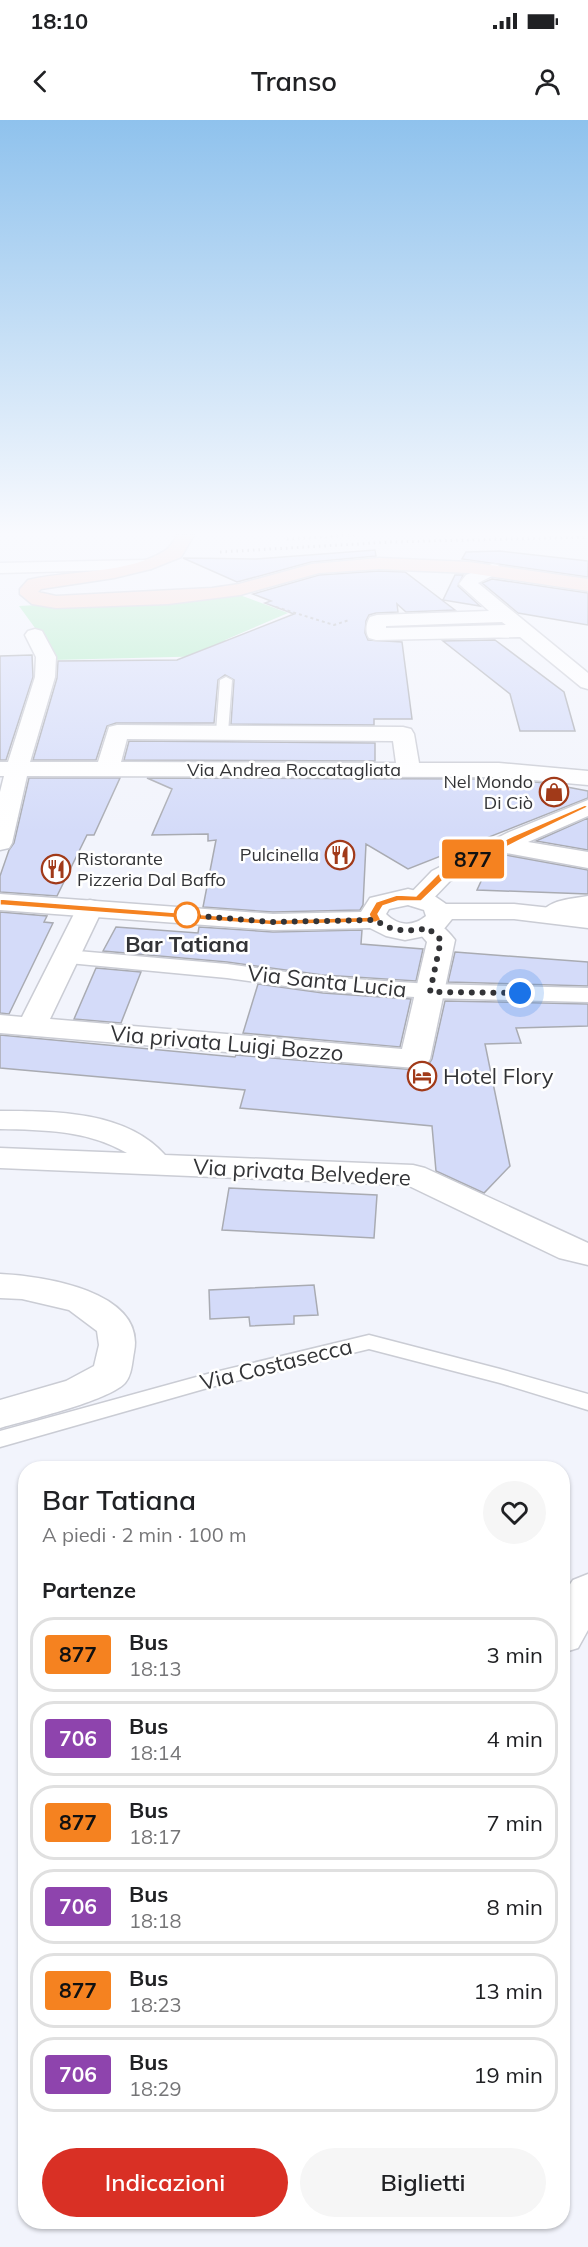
<!DOCTYPE html>
<html lang="it">
<meta charset="utf-8">
<style>
:root{--surface:#fff;--page:#f6f6f6;--text:#202124;--muted:#757577;--line:#e0e0e0;--accent:#d93025}
body{margin:0;font-family:Mulish,sans-serif;background:var(--page);color:var(--text);height:100vh;display:flex;flex-direction:column;font-size:22px;white-space:nowrap}
*{box-sizing:border-box;margin:0}
p{font-size:20px;color:var(--muted)}
.icon{flex:none;width:33px;height:33px;fill:none;stroke:currentColor;stroke-width:2;stroke-linecap:round;stroke-linejoin:round}
.map{position:relative;flex:1;overflow:hidden}
.panel{position:absolute;left:18px;top:1341px;width:552px;height:768px;display:flex;flex-direction:column;background:var(--surface);border-radius:24px;box-shadow:0 2px 4px #0004}
.panel>*{flex:none}
.badge{padding:0 12px;border-radius:4px;font-size:21px;line-height:39px}
.you{position:absolute;width:30px;height:30px;margin:-15px;border:4px solid #fff;border-radius:50%;background:#1a73e8;box-shadow:0 0 0 9px #1a73e833}
.map>.badge{position:absolute;translate:-50% -50%;box-shadow:0 0 0 3px #fff}
h2{padding:0 24px;font-size:22px;line-height:54px}
.round{display:grid;place-items:center;flex:none;width:63px;height:63px;border-radius:32px;background:var(--page)}
.overview{display:flex;align-items:center;justify-content:space-between;height:102px;padding:0 24px}
h1{font-size:28px;font-weight:600;line-height:45px}
.button{display:flex;gap:12px;margin-top:auto;padding:12px 24px}
.button a{flex:1;height:69px;border-radius:36px;background:var(--accent);color:#fff;font-size:24px;font-weight:600;line-height:69px;text-align:center}
.button a+a{background:var(--page);color:var(--text)}
ul{padding:0;list-style:none}
li{display:flex;align-items:center;gap:18px;height:75px;margin:0 12px 9px;padding:0 12px;border:3px solid var(--line);border-radius:24px}
li div{flex:1}
li b{display:block;font-size:22px}
li em{font-style:normal}
li .badge{min-width:66px;font-weight:700;text-align:center}
.status{display:flex;justify-content:space-between;align-items:center;height:42px;padding:0 30px;background:var(--surface);direction:ltr}
.status svg{height:16px;fill:currentColor}
header{display:flex;justify-content:space-between;align-items:center;height:78px;padding:0 24px;background:var(--surface);font-size:27px;font-weight:600}
.map>svg:first-child{display:block}
.green{fill:#b1edc6}
.building{fill:#d4dbf9;stroke:#a9abb2;stroke-width:1.5}
.lines{fill:none;stroke-linecap:round;stroke-linejoin:round}
.service-casing{stroke:#caccd4;stroke-width:3}
.pedestrian-casing{stroke:#caccd4;stroke-width:3}
.minor-casing{stroke:#caccd4;stroke-width:3}
.tertiary-casing{stroke:#caccd4;stroke-width:3}
.secondary-casing{stroke:#caccd4;stroke-width:3}
.path{stroke:#afb1b7;stroke-width:2;stroke-dasharray:3 3;stroke-linecap:butt}
.service{fill:#fff;fill-rule:evenodd}
.pedestrian{fill:#fff;fill-rule:evenodd}
.minor{fill:#fff;fill-rule:evenodd}
.tertiary{fill:#fff;fill-rule:evenodd}
.secondary{fill:#fbdad2;fill-rule:evenodd}
.rail{stroke:#97999f;stroke-width:3;stroke-dasharray:1.5 4;stroke-linecap:butt}
.line{fill:#f58220;stroke:#fff;stroke-width:1.5}
.walk{stroke:#333437;stroke-width:6;stroke-dasharray:0 10.8}
.stop-dot{fill:#fff;stroke:#f58220;stroke-width:3}
.labels{text-anchor:middle;stroke-width:5;stroke-linejoin:round;paint-order:stroke}
.far-street-label{font-size:18px;fill:#333437;stroke:#fff}
.far-poi-label{font-size:18px;fill:#333437;stroke:#fff;text-anchor:end}
.stop-label{font-size:22px;font-weight:bold;fill:#333437;stroke:#fff}
.street-label{font-size:22px;fill:#333437;stroke:#fff}
.poi-label{font-size:22px;fill:#333437;stroke:#fff;text-anchor:start}
</style>
<div class="status"><b>18:10</b><svg viewBox="0 0 49 12"><path d="M0 12V9h3v3zM5 12V6h3v6zM10 12V3h3v9zM15 12V0h3v12zM26 1h20v11H26zM47 4h2v5h-2z"/></svg></div>
<header><svg class="icon" aria-label="back" viewBox="0 0 24 24"><path d="M15 5l-7 7 7 7"/></svg>Transo<svg class="icon" aria-label="person" viewBox="0 0 24 24"><circle cx="12" cy="8" r="4"/><path d="M4 21q1-7 8-7t8 7"/></svg></header>
<div class="map">
<svg width="588" height="2127" viewBox="0 0 588 2127">
<rect width="100%" height="100%" fill="#f2f4fc"/>
<!-- green -->
<path class="green" d="M237,474L288,493L225,520L255,535L52,540L38,512L19,486Z"/>
<!-- building -->
<path class="building" d="M375,430L376,436L311,442L237,462L183,438L256,439Z
M500,431L588,441V457L462,439L466,432Z
M379,451L405,452L455,490L406,492L397,484L398,492L376,493L369,495L366,501L365,513L368,520L402,522L412,599H374V605L231,604L234,560L225,555L218,560L214,603H116L107,606L96,640H33L57,558L58,541L177,540L294,494L265,483L271,481L253,474L319,455Z
M455,455H463L458,466L480,486L443,480Z
M492,459L588,473V505L518,493L482,463Z
M495,520L564,572L575,611H520L510,574L443,521Z
M32,535L33,557L6,640H0V536Z
M129,621L375,623V641L124,640Z
M29,658H120L94,715H87L57,776L0,772V756L9,730L14,723Z
M147,658L499,659L546,663L588,671V678L408,749L366,724L363,785L360,790L273,792L203,787L216,720L208,721V714L152,715L172,669Z
M588,698V730L536,721Z
M506,735L588,750V774L477,770L489,744Z
M0,792L47,796L44,802L53,803L9,894L0,893Z
M116,807L198,813L199,807L273,812L362,810L361,824L423,829L416,861L323,855L227,842L103,831Z
M455,832L588,842V866L448,862Z
M96,848L141,852L121,903L74,899Z
M258,864L323,873L411,879L400,927L243,913Z
M445,881L588,884V906L516,908L521,923L485,924L510,1046L484,1073L436,1051L432,1006L240,988L245,970L0,948V915L235,937L236,935L416,950L427,947L432,939Z
M229,1068L377,1075L374,1118L222,1110Z
M314,1165L318,1195L294,1196V1204L250,1206L249,1197L210,1199L209,1170Z"/>
<g class="lines">
<!-- service casing -->
<g class="service-casing">
<path id="service" d="M226,557L232,560L228,612L222,616L216,612L220,560Z
M369,1215L500,1249L588,1274V1290L500,1263L369,1229L211,1267L0,1327V1311L211,1253Z"/>
</g>
<!-- pedestrian casing -->
<g class="pedestrian-casing">
<path id="pedestrian" d="M66,830L227,844L323,857L430,864L588,868V882L430,878L323,871L227,858L58,842L55,837L58,832Z"/>
</g>
<!-- minor casing -->
<g class="minor-casing">
<path id="minor" d="M145,440L151,441L154,445L151,449L0,453V443Z
M492,444L498,445L501,449L498,453L478,463L588,553V569L581,567L520,517L376,520L369,518C365,512 366,503 370,497L377,495L489,491L459,464L466,455ZM502,502L506,505L386,508V506Z
M35,509L42,511L56,537L55,557L30,642H98L109,607L117,605L403,607L411,609L414,614L419,643H499L588,651V665L499,657L27,656L12,723L9,728L0,730V672L4,656H0V642H8L35,557L36,537L25,515L28,511ZM127,619L393,621L396,643L121,642Z
M588,680V696L528,722L588,732V748L506,733L450,761L427,785L418,787L409,785L405,779L432,751L507,713Z
M588,776V792L554,801L545,799L541,793C551,779 572,779 588,776Z
M90,780L99,782L103,788L50,899L402,929L427,822L415,808L419,802C435,798 445,807 455,820L430,939L426,945L415,948L0,913V895L22,897L77,788L81,782Z
M0,991C55,991 126,991 165,1035L413,1045L425,1048L588,1123V1145L559,1138L407,1065L0,1048V1028L127,1033C87,1010 44,1010 0,1009Z
M0,1154C43,1156 146,1171 134,1232C132,1242 132,1255 125,1263C108,1281 27,1300 0,1308V1280L66,1261L94,1246L99,1225L97,1211L69,1190L22,1179L0,1178Z
M588,1454V1510L578,1528L562,1533V1476L573,1460Z"/>
</g>
<!-- tertiary casing -->
<g class="tertiary-casing">
<path id="tertiary" d="M408,769L433,775L446,784H514L588,792V808L514,799H452L443,810L435,814L405,820L386,816L370,808L273,810L0,790V774L273,794L361,792L370,778ZM408,785L424,790L426,796C413,807 398,806 386,794L389,789Z"/>
</g>
<!-- secondary casing -->
<g class="secondary-casing">
<path id="secondary" d="M177,415H194L181,437L151,449L114,458L41,469L38,472L56,476L212,468L239,464L312,444L379,438L469,442L588,459V471L469,453L379,449L319,453L240,475L168,484L56,488L32,484L20,474V469L28,460C70,450 130,454 166,430C171,427 174,420 177,415Z"/>
</g>
<!-- path -->
<path class="path" d="M276,487L334,505L349,500"/>
<!-- service -->
<use href="#service" class="service"/>
<!-- pedestrian -->
<use href="#pedestrian" class="pedestrian"/>
<!-- minor -->
<use href="#minor" class="minor"/>
<!-- tertiary -->
<use href="#tertiary" class="tertiary"/>
<!-- secondary -->
<use href="#secondary" class="secondary"/>
<!-- rail -->
<path class="rail" d="M287,419L356,415
M220,432L391,422L588,417"/>
</g>
<!-- sky -->
<linearGradient id="sky" x2="0" y2="1"><stop stop-color="#8fc2ed"/><stop offset="0.58" stop-color="#f9fafe"/><stop offset="1" stop-color="#f9fafe" stop-opacity="0"/></linearGradient>
<rect width="588" height="713" fill="url(#sky)"/>
<!-- line -->
<path class="line" d="M585,685L588,687L520,720L445,758L421,781H398L383,786L378,794L381,800L376,802L273,805L0,785V779L273,800L370,797L369,794L376,782L397,775L416,776L438,754L513,716Z"/>
<g class="lines">
<!-- walk -->
<path class="walk" d="M187,795L273,802L376,800C391,812 409,812 428,808L441,820L430,872L520,873"/>
</g>
<!-- icons -->
<defs>
<g id="shop-ring" transform="scale(1.5)"><circle r="9.5" fill="#fff" stroke="#a13a19" stroke-width="1.5"/><path d="M-5-2.5h2.3a2.7 3.5 0 0 1 5.4 0H5L5.5 6h-11ZM-1.5-2.5h3a1.5 2.3 0 0 0-3 0Z" fill="#a13a19"/></g>
<g id="restaurant-ring" transform="scale(1.5)"><circle r="9.5" fill="#fff" stroke="#a13a19" stroke-width="1.5"/><path d="M-5-6h1v4h1v-4h1v4h1v-4h1v5L-1.5 .5V6h-2V.5L-5-1ZM5-6V6H3V1.5H1.5Q1.5-4 5-6Z" fill="#a13a19"/></g>
<g id="hotel-ring" transform="scale(1.5)"><circle r="9.5" fill="#fff" stroke="#a13a19" stroke-width="1.5"/><path d="M-6-4.5h1.5V1H6V5H4.5V3h-9V5H-6ZM-4 0a1.8 1.8 0 1 1 3.6 0ZM.5 0V-2.5h3Q6-2.5 6 0Z" fill="#a13a19"/></g>
</defs>
<g fill-rule="evenodd">
<use href="#shop-ring" x="554" y="672"/>
<use href="#restaurant-ring" x="340" y="735"/>
<use href="#restaurant-ring" x="56" y="749"/>
<use href="#hotel-ring" x="422" y="956"/>
</g>
<!-- markers -->
<circle class="stop-dot" cx="187" cy="795" r="12"/>
<g class="labels">
<!-- far-street labels -->
<g class="far-street-label">
<text x="294" y="656">Via Andrea Roccatagliata</text>
</g>
<!-- far-poi labels -->
<g class="far-poi-label">
<text x="533" y="668">Nel Mondo<tspan x="533" dy="21">Di Ciò</tspan></text>
<text x="319" y="741">Pulcinella</text>
<text x="77" y="745" text-anchor="start">Ristorante<tspan x="77" dy="21">Pizzeria Dal Baffo</tspan></text>
</g>
<!-- stop labels -->
<g class="stop-label">
<text x="187" y="832">Bar Tatiana</text>
</g>
<!-- street labels -->
<g class="street-label">
<text transform="translate(327 861) rotate(6)" y="8">Via Santa Lucia</text>
<text transform="translate(227 923) rotate(5)" y="8">Via privata Luigi Bozzo</text>
<text transform="translate(302 1052) rotate(3)" y="8">Via privata Belvedere</text>
<text transform="translate(276 1244) rotate(-14)" y="8">Via Costasecca</text>
</g>
<!-- poi labels -->
<g class="poi-label">
<text x="443" y="964">Hotel Flory</text>
</g>
</g>
</svg>
<div class="you" style="left:520px;top:873px"></div>
<b class="badge" style="left:473px;top:739px;background:#f58220;color:#111">877</b>
<section class="panel">
<div class="overview"><div><h1>Bar Tatiana</h1><p>A piedi · 2 min · 100 m</p></div><a class="round"><svg class="icon" aria-label="heart" viewBox="0 0 24 24"><path d="M12 20l-8-8c-3-5 5-10 8-4 3-6 11-1 8 4z"/></svg></a></div>
<h2>Partenze</h2>
<ul>
<li><span class="badge" style="background:#f58220;color:#111">877</span><div><b>Bus</b><p>18:13</p></div><em>3 min</em></li>
<li><span class="badge" style="background:#8e44ad;color:#fff">706</span><div><b>Bus</b><p>18:14</p></div><em>4 min</em></li>
<li><span class="badge" style="background:#f58220;color:#111">877</span><div><b>Bus</b><p>18:17</p></div><em>7 min</em></li>
<li><span class="badge" style="background:#8e44ad;color:#fff">706</span><div><b>Bus</b><p>18:18</p></div><em>8 min</em></li>
<li><span class="badge" style="background:#f58220;color:#111">877</span><div><b>Bus</b><p>18:23</p></div><em>13 min</em></li>
<li><span class="badge" style="background:#8e44ad;color:#fff">706</span><div><b>Bus</b><p>18:29</p></div><em>19 min</em></li>
</ul>
<div class="button"><a>Indicazioni</a><a>Biglietti</a></div>
</section>
</div>
